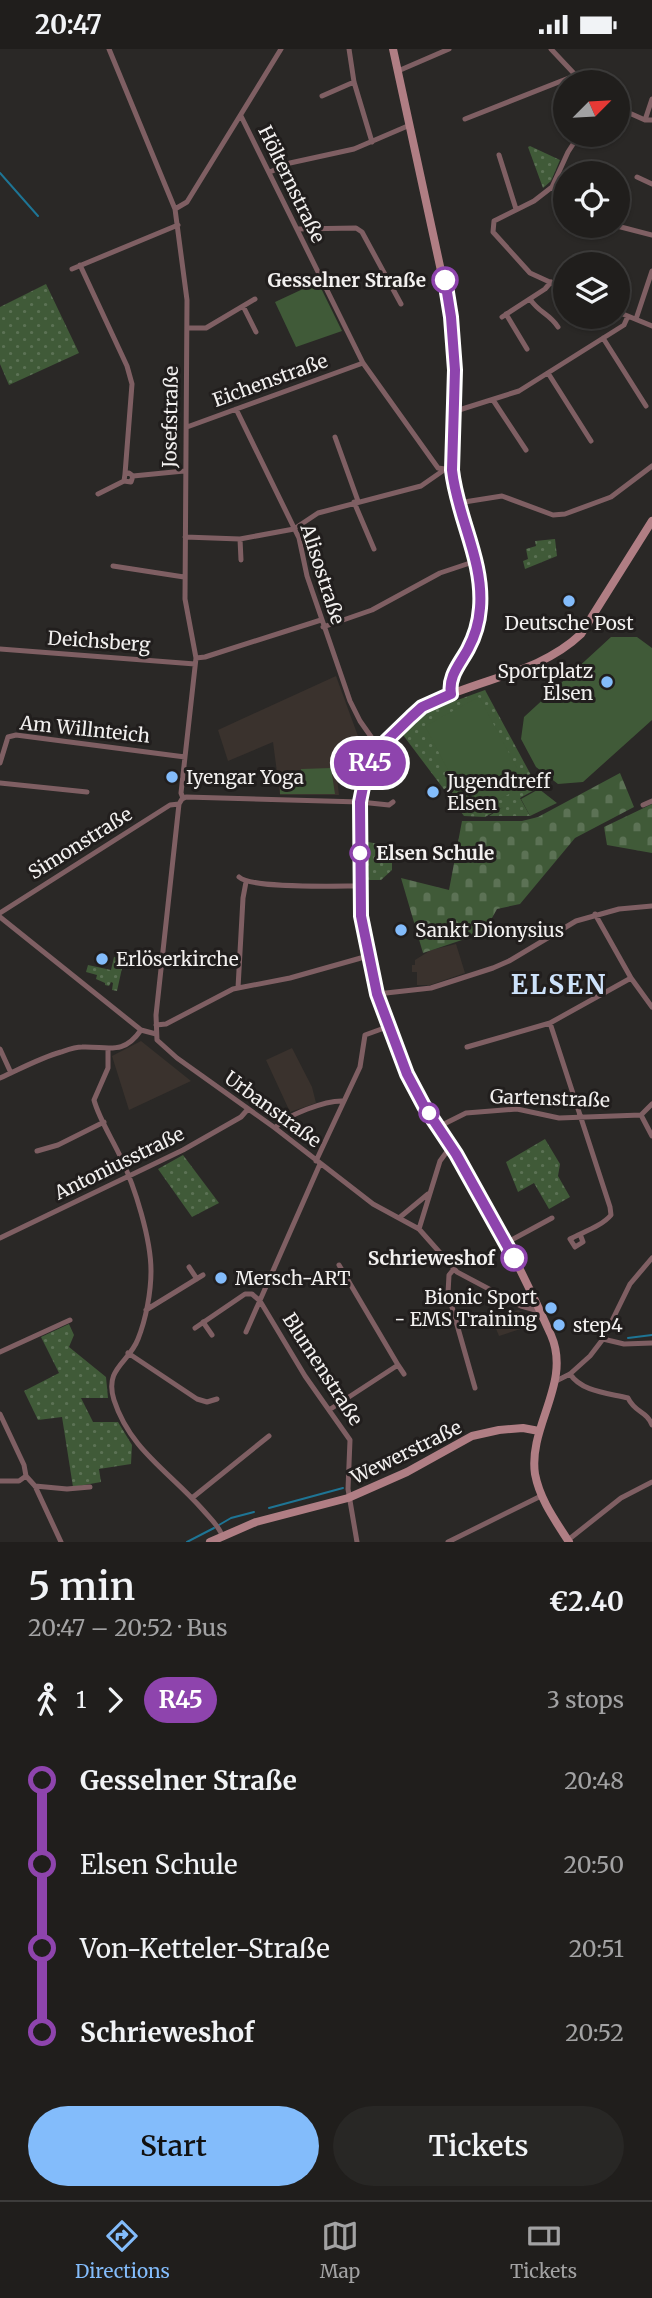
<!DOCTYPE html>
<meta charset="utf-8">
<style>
:root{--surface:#201e1c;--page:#282725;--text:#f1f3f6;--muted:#a2a2a3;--line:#3d3c3b;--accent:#83bcfb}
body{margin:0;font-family:Merriweather,serif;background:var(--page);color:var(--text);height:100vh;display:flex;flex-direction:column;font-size:26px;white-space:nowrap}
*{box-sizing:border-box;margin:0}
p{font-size:23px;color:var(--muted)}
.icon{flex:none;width:38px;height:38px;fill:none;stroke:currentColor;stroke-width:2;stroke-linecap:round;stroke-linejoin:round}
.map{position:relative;height:1493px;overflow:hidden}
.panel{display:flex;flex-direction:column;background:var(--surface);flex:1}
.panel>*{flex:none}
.badge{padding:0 14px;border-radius:23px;font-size:24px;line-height:46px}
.needle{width:46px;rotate:66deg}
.fabs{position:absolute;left:553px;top:21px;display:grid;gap:14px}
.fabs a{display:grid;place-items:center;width:77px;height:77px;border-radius:50%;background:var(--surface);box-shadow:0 2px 5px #0004,0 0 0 2px var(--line);font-size:35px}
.map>.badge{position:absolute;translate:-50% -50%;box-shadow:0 0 0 4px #fff}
.legs{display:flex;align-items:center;gap:10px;height:77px;padding:0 28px;font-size:23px}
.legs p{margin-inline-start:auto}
.head{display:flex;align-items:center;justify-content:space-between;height:119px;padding:0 28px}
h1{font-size:38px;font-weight:600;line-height:52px}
.cta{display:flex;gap:14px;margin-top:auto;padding:14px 28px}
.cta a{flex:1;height:80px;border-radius:42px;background:var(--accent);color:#111;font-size:28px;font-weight:600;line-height:80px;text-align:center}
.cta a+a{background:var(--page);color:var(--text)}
ul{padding:0 28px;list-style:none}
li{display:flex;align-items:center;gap:24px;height:84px;font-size:26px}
li i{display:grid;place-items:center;width:10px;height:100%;margin:0 9px;background:currentColor}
li i::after{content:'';width:18px;height:18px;margin:-9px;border:5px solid;border-radius:50%;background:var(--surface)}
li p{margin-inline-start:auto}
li:first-child i{background:linear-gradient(#0000 50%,currentColor 0)}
li:last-child i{background:linear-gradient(currentColor 50%,#0000 0)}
.status{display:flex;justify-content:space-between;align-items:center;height:49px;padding:0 35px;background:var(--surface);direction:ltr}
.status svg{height:19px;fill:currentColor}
.tab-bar{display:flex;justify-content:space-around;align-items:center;height:98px;border-top:2px solid var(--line);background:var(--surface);font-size:19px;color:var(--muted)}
.tab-bar a{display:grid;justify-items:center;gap:4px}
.tab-bar .selected{color:var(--accent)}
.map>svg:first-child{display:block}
.built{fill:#3a322d}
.grass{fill:url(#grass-dots)}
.cemetery{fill:url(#cemetery-stones)}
.green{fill:#405a38}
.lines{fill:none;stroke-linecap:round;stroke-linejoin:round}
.stream{stroke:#1e7595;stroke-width:2}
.street{stroke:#7f5f63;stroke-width:5}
.secondary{stroke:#b07e84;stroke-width:8}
.line-1-casing{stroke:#fff;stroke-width:16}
.line-1{stroke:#8e44ad;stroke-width:10}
.stop-1-dot{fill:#fff;stroke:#8e44ad;stroke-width:3.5}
.poi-dot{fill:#83bcfb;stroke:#211e1d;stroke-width:2.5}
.labels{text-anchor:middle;stroke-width:6;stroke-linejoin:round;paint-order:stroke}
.street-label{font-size:19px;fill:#f2f0ef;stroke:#211e1d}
.stop-label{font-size:19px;font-weight:bold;fill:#f2f0ef;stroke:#211e1d;text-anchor:end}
.poi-label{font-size:19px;fill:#f2f0ef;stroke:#211e1d;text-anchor:start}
.district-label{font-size:26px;font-weight:bold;letter-spacing:2px;fill:#cde2fa;stroke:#211e1d}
</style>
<div class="status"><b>20:47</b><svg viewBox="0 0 49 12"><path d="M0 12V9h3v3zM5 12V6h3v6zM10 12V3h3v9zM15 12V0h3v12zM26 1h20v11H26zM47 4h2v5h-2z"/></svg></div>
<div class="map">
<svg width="652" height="1493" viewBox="0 0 652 1493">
<defs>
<pattern id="grass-dots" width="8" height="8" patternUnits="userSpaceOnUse" patternTransform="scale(1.75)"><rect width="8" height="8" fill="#405a38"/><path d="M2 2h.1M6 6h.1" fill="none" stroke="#5c7255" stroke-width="1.8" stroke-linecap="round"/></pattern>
<pattern id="cemetery-stones" width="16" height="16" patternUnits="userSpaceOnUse" patternTransform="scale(1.75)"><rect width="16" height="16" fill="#405a38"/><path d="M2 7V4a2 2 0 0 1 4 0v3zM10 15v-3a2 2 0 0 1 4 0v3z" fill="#5c7255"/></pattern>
</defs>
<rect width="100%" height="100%" fill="#2a2826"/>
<!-- built -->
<path class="built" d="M336,627L362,698L345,699L344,716L336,720L339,746H280L273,693L228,712L218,681Z
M456,895L465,924L430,936H417V923H412V916H415V911L431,901Z
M141,992L191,1032L129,1061L112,1007Z
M292,999L312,1038L316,1054L290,1063L266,1011Z
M518,1261L531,1267L536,1275L499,1287L493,1272Z"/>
<!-- grass -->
<path class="grass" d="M530,97L560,111L551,132L543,139L528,98Z
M46,235L79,304L9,336L0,315V258Z
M555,490L557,507L525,520L523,512L528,510L526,500L536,497L535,492Z
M485,641L538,739L520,749L530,767H489L503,758L485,768L464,767L403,686L430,661Z
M368,793L384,796L392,806V821L381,831H368Z
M114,908L124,910L117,942L112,941L113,934L111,933L109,937L105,936V934L96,930L97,926L86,923L88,916L111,921Z
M545,1090L560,1115L558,1127L570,1148L549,1160L534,1134L518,1143L506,1113Z
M183,1106L219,1154L192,1168L158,1120Z
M69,1275L74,1286L69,1298L106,1328L108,1349H81L93,1373H118L132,1396L131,1415L99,1420L101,1433L73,1438L62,1368L38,1371L24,1342L59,1324L41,1288Z"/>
<!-- cemetery -->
<path class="cemetery" d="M620,724L634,758L575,789L520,855L497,860L487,878L474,887L423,904L401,829L449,841L462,772H522L538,768Z
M652,755V804L607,796L604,778Z"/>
<!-- green -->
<path class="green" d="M318,233L342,282L296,298L275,253Z
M611,588H637L652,599V671L583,733L558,735L536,718L521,690L524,668Z
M479,648L526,736L471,765L425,677Z
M331,719L335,745H280V732H299L301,720Z
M539,740L557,754L530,767L521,750Z"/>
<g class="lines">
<!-- stream -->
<path class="stream" d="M0,124L38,167
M628,1289L652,1286
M269,1459L343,1439
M219,1476L231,1469L254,1463
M187,1493L214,1479"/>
<!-- street -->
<path class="street" d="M109,0L175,160L187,251L185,550L196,609L181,744L183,749
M349,0L354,33L372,93
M551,0L582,33
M398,22L449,0
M322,47L354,33
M618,59L645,71H652
M241,67L363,314L438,419L452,421
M465,70L574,27
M645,71L652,50
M499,106L516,160
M270,123L290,114L354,100L410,76
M637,128L652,135
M552,138L568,103L579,86
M565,147L552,138L534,152L494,172L493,183L530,224L565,240
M175,160L187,153L281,0
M617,177L652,186
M297,180L356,179L362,183L401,255
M80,216L127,317L132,335L125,425
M72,220L178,176
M530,250C539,264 549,264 558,278
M243,257L256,283
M618,263L652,277
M506,265L527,300
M502,268L545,240L551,233
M636,270L652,222
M187,279H206L255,250
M603,289L646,357
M548,324L591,392
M493,351L526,401
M236,360L299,489L307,527L350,652L360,672L379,699
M453,361H459L519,342L624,276L628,267
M187,378L363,314
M335,388L358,452
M133,427L131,433L124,432L125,425L129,424L133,427L184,422
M98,445L124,432
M354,453L374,500
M458,454L502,447L553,466L565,465L611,448L652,417
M185,488L240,490L294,480L318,464L421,437L444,421
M240,490L241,511
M113,517L184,528
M323,578L372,561L440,524L476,512
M0,600L195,615
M196,609L205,608L321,571
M0,714L8,688L16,686L185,708
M0,734L87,743
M393,753L389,756L360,753L186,748L182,750L179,755L156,966L157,991L177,1009L275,1079L373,1155L419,1180L457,1223L521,1257L539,1262
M643,756L652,752
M239,828C252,840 337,837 360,837
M0,864L170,756L179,755
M595,865L631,929L652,958
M0,868L141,981L156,985
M238,939L243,849L246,833
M377,945L431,939L493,919L509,912L576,872L619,860L652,857
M550,974L610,1158L611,1166C602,1177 583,1183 570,1190L575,1198L583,1193L580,1185
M156,976L166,975L233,940L290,929L368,907
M467,998L550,974L631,929
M0,1000L11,1024
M108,1001V1019L94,1051C99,1070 113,1091 121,1109C135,1138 151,1190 151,1222C151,1243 146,1270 138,1290C129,1314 104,1319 114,1351C130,1401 170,1423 203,1461C210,1469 218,1476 222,1486
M0,1029C20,1020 40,1009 61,1003C67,1001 75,998 82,998C108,997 123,1007 141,981
M641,1066L652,1055
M438,1078L466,1064L517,1060L559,1069L641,1066L652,1087
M275,1079C286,1066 326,1051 344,1052
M37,1102L58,1096L104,1073
M316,1112L360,1018L365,986L387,978
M399,1169L428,1145
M419,1180L440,1112L451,1097
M0,1189L183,1101L241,1068L248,1060
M506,1194L552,1169
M189,1218L197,1230
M454,1220L449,1226L448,1244L475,1339
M146,1261L203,1226
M203,1273L212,1286
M195,1279L245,1245H252L260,1252L305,1327L350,1391L348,1440L357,1493
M246,1283L320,1115
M603,1290L624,1295L652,1294
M0,1303L70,1271
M128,1304L197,1350L207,1353L217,1350
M398,1316L404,1325
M570,1325C582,1343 608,1344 628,1349C635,1364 647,1362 652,1376
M556,1332L570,1325L590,1307L603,1290L630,1235L652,1209
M329,1361L398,1316L339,1216
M0,1365L24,1416L26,1427L35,1437L61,1493
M0,1432H19L26,1427
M35,1437L67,1440L90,1438
M192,1449L269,1387
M568,1491L621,1449L652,1433
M448,1493L541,1447"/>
<!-- secondary -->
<path class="secondary" d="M393,0L451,268L455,321L452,421L454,437C466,482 487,527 477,575C473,599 448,621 451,645
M210,1493L256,1473L348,1449L407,1423L472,1387L499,1381L523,1379L539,1382
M569,1493C555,1471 540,1451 535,1425C528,1377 572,1334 551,1286C524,1225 492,1165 457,1107C440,1078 419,1053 406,1023C384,974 365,919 361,865C359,845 360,825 360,805C361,776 356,740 370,713C420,624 519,644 581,585L652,472"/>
</g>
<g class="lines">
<!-- line-1 casing -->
<g class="line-1-casing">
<path id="line-1" d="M445,231L451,268L455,321L452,421C457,468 484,511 480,559C479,573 475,587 468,600C460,615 448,627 451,645L422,658L411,668L379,699L366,723L360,753L361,867L377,945L407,1025L424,1057L456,1105L514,1209"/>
</g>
<!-- line-1 -->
<use href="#line-1" class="line-1"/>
</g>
<!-- markers -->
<g class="stop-1-dot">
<circle cx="445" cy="231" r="12"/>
<circle cx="360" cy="804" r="9"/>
<circle cx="429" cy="1064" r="9"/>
<circle cx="514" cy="1209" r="12"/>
</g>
<g class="poi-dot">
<circle cx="569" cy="552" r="7"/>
<circle cx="607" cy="633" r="7"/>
<circle cx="172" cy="728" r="7"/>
<circle cx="433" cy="743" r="7"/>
<circle cx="401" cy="881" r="7"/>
<circle cx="102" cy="910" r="7"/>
<circle cx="221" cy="1229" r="7"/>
<circle cx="551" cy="1259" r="7"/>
<circle cx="559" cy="1276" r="7"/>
</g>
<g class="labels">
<!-- street labels -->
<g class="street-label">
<text transform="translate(292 135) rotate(64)" y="7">Hölternstraße</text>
<text transform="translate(270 331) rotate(-20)" y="7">Eichenstraße</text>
<text transform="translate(170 368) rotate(-89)" y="7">Josefstraße</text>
<text transform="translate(323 525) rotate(72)" y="7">Alisostraße</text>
<text transform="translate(99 592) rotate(4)" y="7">Deichsberg</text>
<text transform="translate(85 680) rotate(6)" y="7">Am Willnteich</text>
<text transform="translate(80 794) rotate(-32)" y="7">Simonstraße</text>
<text transform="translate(550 1049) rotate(2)" y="7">Gartenstraße</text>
<text transform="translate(273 1060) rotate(36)" y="7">Urbanstraße</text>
<text transform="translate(119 1114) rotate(-26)" y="7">Antoniusstraße</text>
<text transform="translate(323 1320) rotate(57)" y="7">Blumenstraße</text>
<text transform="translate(406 1403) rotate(-26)" y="7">Wewerstraße</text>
</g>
<!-- stop labels -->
<g class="stop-label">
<text x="426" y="238">Gesselner Straße</text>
<text x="376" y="811" text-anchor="start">Elsen Schule</text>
<text x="495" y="1216">Schrieweshof</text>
</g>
<!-- poi labels -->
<g class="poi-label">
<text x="569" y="581" text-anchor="middle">Deutsche Post</text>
<text x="593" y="629" text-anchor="end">Sportplatz<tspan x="593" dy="22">Elsen</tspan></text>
<text x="186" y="735">Iyengar Yoga</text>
<text x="447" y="739">Jugendtreff<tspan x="447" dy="22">Elsen</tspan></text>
<text x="415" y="888">Sankt Dionysius</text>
<text x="116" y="917">Erlöserkirche</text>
<text x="235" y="1236">Mersch-ART</text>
<text x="537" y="1255" text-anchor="end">Bionic Sport<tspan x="537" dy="22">- EMS Training</tspan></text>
<text x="573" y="1283">step4</text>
</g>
<!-- district labels -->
<g class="district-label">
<text x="559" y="945">ELSEN</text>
</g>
</g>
</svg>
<div class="fabs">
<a><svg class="needle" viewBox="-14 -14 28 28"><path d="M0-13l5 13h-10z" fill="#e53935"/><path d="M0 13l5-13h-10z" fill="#a2a2a3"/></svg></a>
<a><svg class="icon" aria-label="locate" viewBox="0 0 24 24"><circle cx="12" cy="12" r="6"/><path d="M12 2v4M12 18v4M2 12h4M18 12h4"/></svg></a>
<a><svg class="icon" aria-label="layers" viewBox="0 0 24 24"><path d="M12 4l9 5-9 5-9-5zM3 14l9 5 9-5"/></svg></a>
</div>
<b class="badge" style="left:370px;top:714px;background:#8e44ad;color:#fff">R45</b>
</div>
<section class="panel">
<div class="head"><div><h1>5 min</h1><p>20:47 – 20:52 · Bus</p></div><b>€2.40</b></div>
<div class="legs"><svg class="icon" aria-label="walk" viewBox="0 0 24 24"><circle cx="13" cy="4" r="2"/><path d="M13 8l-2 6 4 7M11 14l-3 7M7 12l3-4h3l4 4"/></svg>1<svg class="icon" aria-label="forward" viewBox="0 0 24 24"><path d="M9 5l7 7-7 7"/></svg><b class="badge" style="background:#8e44ad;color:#fff">R45</b><p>3 stops</p></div>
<ul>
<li><i style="color:#8e44ad"></i><b>Gesselner Straße</b><p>20:48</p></li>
<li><i style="color:#8e44ad"></i><span>Elsen Schule</span><p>20:50</p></li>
<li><i style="color:#8e44ad"></i><span>Von-Ketteler-Straße</span><p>20:51</p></li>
<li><i style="color:#8e44ad"></i><b>Schrieweshof</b><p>20:52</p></li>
</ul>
<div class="cta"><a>Start</a><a>Tickets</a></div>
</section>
<nav class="tab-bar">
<a class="selected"><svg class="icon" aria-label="directions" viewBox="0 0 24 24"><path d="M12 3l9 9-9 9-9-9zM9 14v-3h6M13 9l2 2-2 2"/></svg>Directions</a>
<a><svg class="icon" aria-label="map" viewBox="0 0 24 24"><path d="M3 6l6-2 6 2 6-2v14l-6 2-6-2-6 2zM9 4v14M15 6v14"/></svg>Map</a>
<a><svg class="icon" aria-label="tickets" viewBox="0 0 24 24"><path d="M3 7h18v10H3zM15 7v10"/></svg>Tickets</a>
</nav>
